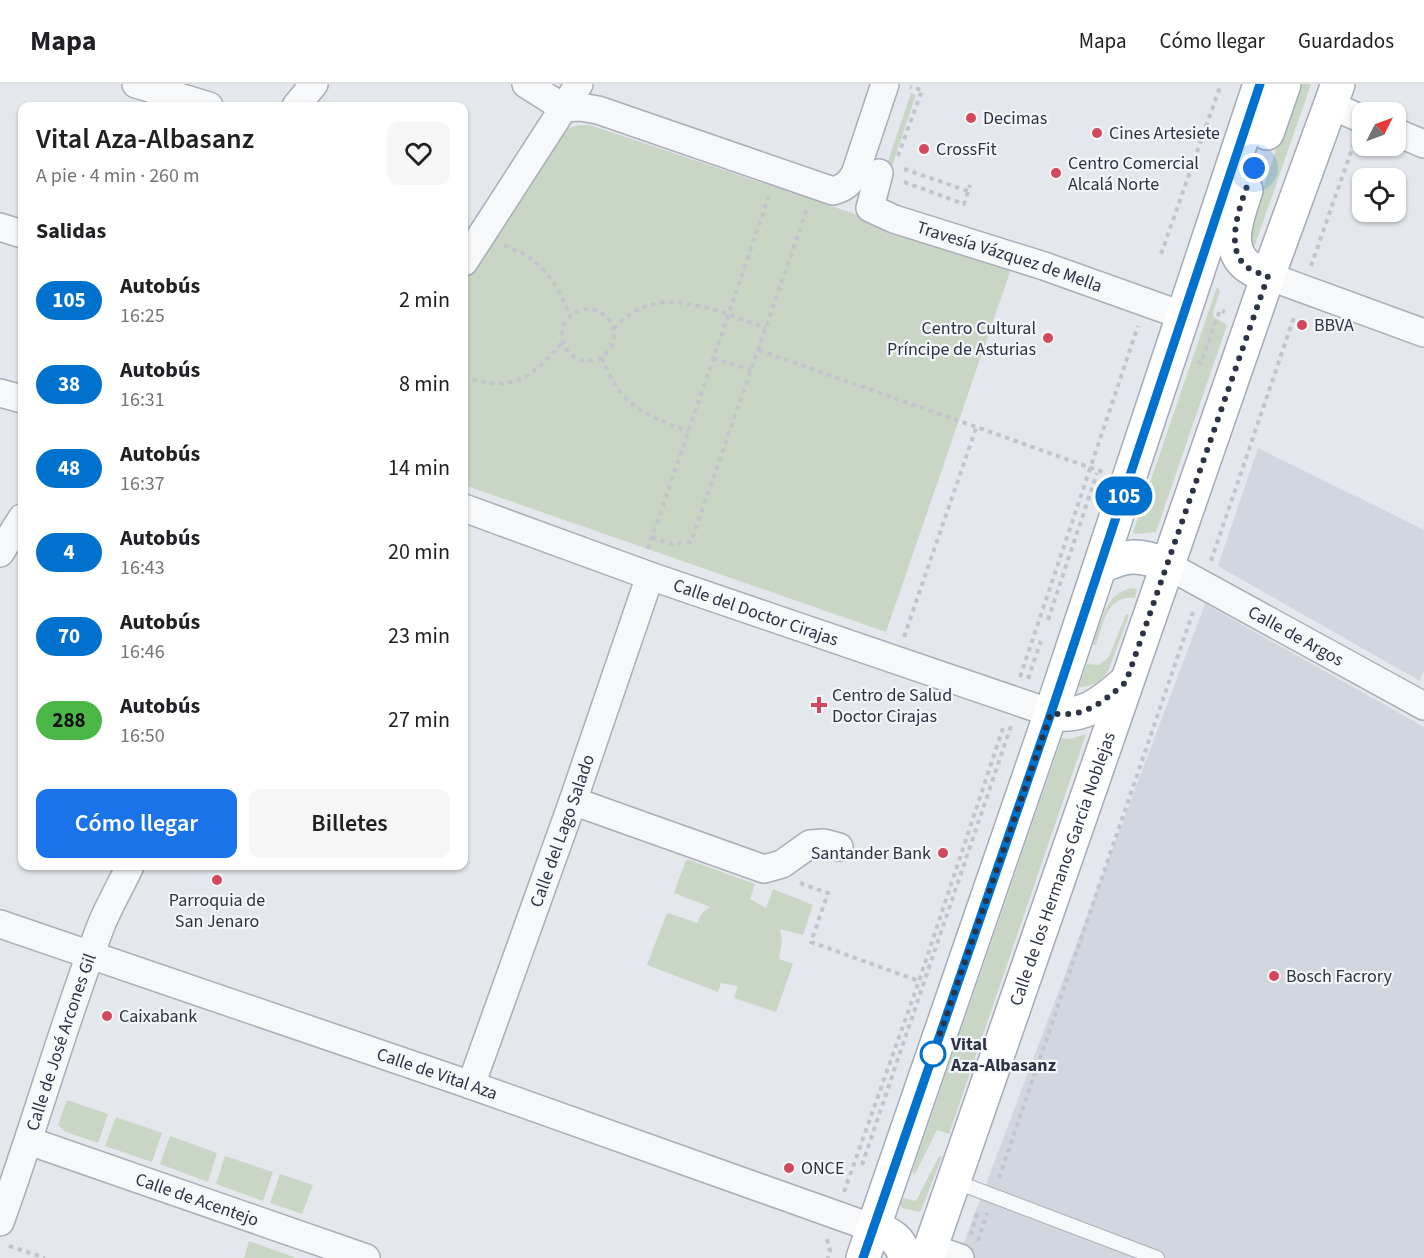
<!DOCTYPE html>
<html lang="es">
<meta charset="utf-8">
<style>
:root{--surface:#fff;--page:#f6f6f6;--text:#202124;--muted:#757577;--line:#e0e0e0;--accent:#1a73e8}
body{margin:0;font-family:"Source Sans 3",sans-serif;background:var(--page);color:var(--text);height:100vh;display:flex;flex-direction:column;font-size:22px;white-space:nowrap}
*{box-sizing:border-box;margin:0}
p{font-size:20px;color:var(--muted)}
.icon{flex:none;width:33px;height:33px;fill:none;stroke:currentColor;stroke-width:2;stroke-linecap:round;stroke-linejoin:round}
.map{position:relative;flex:1;overflow:hidden}
.panel{position:absolute;left:18px;top:18px;width:450px;height:768px;display:flex;flex-direction:column;background:var(--surface);border-radius:12px;box-shadow:0 2px 4px #0004}
.panel>*{flex:none}
.badge{padding:0 12px;border-radius:20px;font-size:21px;line-height:39px}
.needle{width:39px;rotate:48deg}
.controls{position:absolute;left:1352px;top:18px;display:grid;gap:12px}
.controls a{display:grid;place-items:center;width:54px;height:54px;border-radius:12px;background:var(--surface);box-shadow:0 2px 4px #0004;font-size:30px}
.you{position:absolute;width:30px;height:30px;margin:-15px;border:4px solid #fff;border-radius:50%;background:#1a73e8;box-shadow:0 0 0 9px #1a73e833}
.map>.badge{position:absolute;translate:-50% -50%;box-shadow:0 0 0 3px #fff}
h2{padding:0 18px;font-size:22px;line-height:54px}
.round{display:grid;place-items:center;flex:none;width:63px;height:63px;border-radius:12px;background:var(--page)}
.summary{display:flex;align-items:center;justify-content:space-between;height:102px;padding:0 18px}
h1{font-size:28px;font-weight:600;line-height:45px}
.button{display:flex;gap:12px;margin-top:auto;padding:12px 18px}
.button a{flex:1;height:69px;border-radius:12px;background:var(--accent);color:#fff;font-size:24px;font-weight:600;line-height:69px;text-align:center}
.button a+a{background:var(--page);color:var(--text)}
ul{padding:0;list-style:none}
li{display:flex;align-items:center;gap:18px;height:84px;padding:0 18px}
li div{flex:1}
li b{display:block;font-size:22px}
li em{font-style:normal}
li .badge{min-width:66px;font-weight:700;text-align:center}
header{display:flex;align-items:center;gap:36px;box-sizing:border-box;height:84px;padding:0 30px;background:var(--surface);border-bottom:2px solid var(--line)}
header strong{font-size:28px}
nav{display:flex;gap:33px;margin-inline-start:auto;font-size:21px}
.map>svg:first-child{display:block}
.built{fill:#d2d6de}
.green{fill:#c9d6c5}
.lines{fill:none;stroke-linecap:round;stroke-linejoin:round}
.lane-casing{stroke:#a9aeb7;stroke-width:16}
.street-casing{stroke:#a9aeb7;stroke-width:30}
.primary-casing{stroke:#a3abb8;stroke-width:36}
.path{stroke:#c2c5cb;stroke-width:4;stroke-dasharray:4.5 4.5;stroke-linecap:butt}
.lane{stroke:#f7f8fa;stroke-width:14}
.street{stroke:#f7f8fa;stroke-width:27}
.primary{stroke:#fff;stroke-width:33}
.line-casing{stroke:#fff;stroke-width:14}
.line{stroke:#0072ce;stroke-width:9}
.walk{stroke:#2b3445;stroke-width:6;stroke-dasharray:0 10.8}
.poi-dot{fill:#d1495b;stroke:#f4f6f9;stroke-width:2}
.stop-dot{fill:#fff;stroke:#0072ce;stroke-width:3}
.labels{text-anchor:middle;stroke-width:4.5;stroke-linejoin:round;paint-order:stroke}
.poi-label{font-size:18px;fill:#2b3445;stroke:#f4f6f9;text-anchor:start}
.street-label{font-size:18px;fill:#2b3445;stroke:#f4f6f9}
.stop-label{font-size:18px;font-weight:bold;fill:#2b3445;stroke:#f4f6f9;text-anchor:start}
</style>
<header>
<strong>Mapa</strong>
<nav><a>Mapa</a><a>Cómo llegar</a><a>Guardados</a></nav>
</header>
<div class="map">
<svg width="1424" height="1174" viewBox="0 0 1424 1174">
<rect width="100%" height="100%" fill="#e4e7ec"/>
<!-- built -->
<path class="built" d="M1258,364L1424,446V586L1420,597L1218,482Z
M1205,520L1424,643V1174H958Z"/>
<!-- green -->
<path class="green" d="M1298,0H1311L1255,161L1252,165L1247,152Z
M911,9L916,11L890,88L885,86Z
M578,41H590L876,137L1011,185L886,548L464,401V200L555,55L570,44Z
M1217,203L1220,207L1213,229L1214,233L1227,241L1156,448L1135,450L1133,448Z
M1133,504L1137,505L1135,514C1107,510 1103,540 1096,561H1093C1101,538 1105,508 1133,504Z
M1126,530L1129,531L1108,587C1100,598 1093,602 1079,603L1087,580L1099,581L1109,573Z
M1086,650L949,1050L937,1046L915,1090L912,1088L1062,654L1070,655Z
M686,776H689L755,800L750,815L766,824L773,805L813,821L803,851L780,845L782,857L779,875L793,880L776,928L734,914L738,902L721,899L718,908L647,881L666,831L668,829L697,839L702,829L710,823L674,809Z
M67,1016L108,1030L98,1059L66,1048L58,1041Z
M116,1033L162,1049L152,1078L105,1062Z
M170,1052L217,1069L208,1098L160,1080Z
M225,1072L273,1088L263,1117L216,1100Z
M939,1072L942,1073L921,1126L919,1128L902,1124L900,1120L903,1114L916,1117Z
M280,1090L313,1101L302,1130L270,1119Z
M249,1157L296,1174H244Z"/>
<g class="lines">
<!-- lane casing -->
<g class="lane-casing">
<path id="lane" d="M954,1097L1157,1174"/>
</g>
<!-- street casing -->
<g class="street-casing">
<g id="street">
<path d="M136,0L209,22"/>
<path d="M526,0L564,24L580,23L598,26L833,107C844,104 849,100 855,90L885,0"/>
<path d="M1330,21L1362,35"/>
<path d="M296,22L314,0"/>
<path d="M1395,48L1424,60"/>
<path id="s1" d="M879,89L870,124L894,135L1044,182L1184,232"/>
<path d="M0,143L22,150"/>
<path d="M464,178L579,0"/>
<path d="M1268,192L1424,249"/>
<path d="M0,309L22,315"/>
<path id="s2" d="M464,424L650,492L1051,629"/>
<path d="M0,469L22,434"/>
<path id="s3" d="M1167,481L1424,622"/>
<path d="M573,717L764,785L782,780L810,760L824,759L839,763"/>
<path id="s4" d="M0,840L471,1001L873,1144"/>
<path id="s5" d="M471,1001L573,717L650,492"/>
<path id="s6" d="M29,1057L366,1174"/>
<path id="s7" d="M0,1138C36,1039 64,937 102,839C110,820 121,801 130,782"/>
<path d="M931,1164L960,1174"/>
</g>
</g>
<!-- primary casing -->
<g class="primary-casing">
<g id="primary">
<path d="M1267,49L1284,0"/>
<path d="M1246,106C1234,144 1220,177 1268,192"/>
<path d="M1100,483C1126,470 1140,470 1167,481"/>
<path d="M1051,629C1084,635 1103,618 1126,598"/>
<path d="M873,1144C891,1150 901,1155 905,1174"/>
<path d="M863,1174L1051,629L1260,0"/>
<path id="s8" d="M927,1174L1268,192L1338,0"/>
</g>
</g>
<!-- path -->
<path class="path" d="M898,72L922,6L910,3
M904,85L968,107
M904,98L964,120L970,101
M504,161C511,165 519,167 525,171C548,184 561,209 570,232
M1161,170L1221,0
M1311,182L1354,59
M562 251a26 26 0 1 1 52 0a26 26 0 1 1-52 0Z
M614,245C657,195 715,227 766,244
M759,266L1103,388
M602,274C620,322 643,330 688,347
M713,274L751,286
M1197,277L1201,279L1220,226L1225,228
M464,292C511,310 533,294 563,257
M652,453L671,460L691,458L807,125
M648,465L769,112
M1211,477L1295,230
M1048,536L1097,389
M904,553L976,344
M1020,593L1138,242
M1028,595L1041,557
M800,799L828,809L811,858L919,897
M862,1081L1011,642
M999,1094L1194,525
M844,1108L919,897L1004,641
M971,1151L978,1126
M827,1155L830,1167L828,1174
M978,1157L987,1129
M9,1162L45,1174"/>
<!-- lane -->
<use href="#lane" class="lane"/>
<!-- street -->
<use href="#street" class="street"/>
<!-- primary -->
<use href="#primary" class="primary"/>
</g>
<g class="lines">
<!-- line casing -->
<g class="line-casing">
<path id="line" d="M863,1174L1051,629L1260,0"/>
</g>
<!-- line -->
<use href="#line" class="line"/>
<!-- walk -->
<path class="walk" d="M933,970L1051,629C1084,635 1103,618 1126,598L1268,192C1259,189 1249,187 1243,179C1223,158 1245,108 1254,84"/>
</g>
<!-- markers -->
<g class="poi-dot">
<circle cx="971" cy="34" r="6"/>
<circle cx="1097" cy="49" r="6"/>
<circle cx="924" cy="65" r="6"/>
<circle cx="1056" cy="89" r="6"/>
<circle cx="1302" cy="241" r="6"/>
<circle cx="1048" cy="254" r="6"/>
<path d="M816 612h6v6h6v6h-6v6h-6v-6h-6v-6h6z"/>
<circle cx="943" cy="769" r="6"/>
<circle cx="217" cy="796" r="6"/>
<circle cx="1274" cy="892" r="6"/>
<circle cx="107" cy="932" r="6"/>
<circle cx="789" cy="1084" r="6"/>
</g>
<circle class="stop-dot" cx="933" cy="970" r="12"/>
<g class="labels">
<!-- poi labels -->
<g class="poi-label">
<text x="983" y="40">Decimas</text>
<text x="1109" y="55">Cines Artesiete</text>
<text x="936" y="71">CrossFit</text>
<text x="1068" y="85">Centro Comercial<tspan x="1068" dy="21">Alcalá Norte</tspan></text>
<text x="1314" y="247">BBVA</text>
<text x="1036" y="250" text-anchor="end">Centro Cultural<tspan x="1036" dy="21">Príncipe de Asturias</tspan></text>
<text x="832" y="617">Centro de Salud<tspan x="832" dy="21">Doctor Cirajas</tspan></text>
<text x="931" y="775" text-anchor="end">Santander Bank</text>
<text x="217" y="822" text-anchor="middle">Parroquia de<tspan x="217" dy="21">San Jenaro</tspan></text>
<text x="1286" y="898">Bosch Facrory</text>
<text x="119" y="938">Caixabank</text>
<text x="801" y="1090">ONCE</text>
</g>
<!-- street labels -->
<g class="street-label">
<text dy="6" stroke="none"><textPath href="#s1" startOffset="184">Travesía Vázquez de Mella</textPath></text>
<text dy="6" stroke="none"><textPath href="#s2" startOffset="310">Calle del Doctor Cirajas</textPath></text>
<text dy="6" stroke="none"><textPath href="#s3" startOffset="147">Calle de Argos</textPath></text>
<text dy="6" stroke="none"><textPath href="#s5" startOffset="270">Calle del Lago Salado</textPath></text>
<text dy="6" stroke="none"><textPath href="#s8" startOffset="412">Calle de los Hermanos García Noblejas</textPath></text>
<text dy="6" stroke="none"><textPath href="#s7" startOffset="190">Calle de José Arcones Gil</textPath></text>
<text dy="6" stroke="none"><textPath href="#s4" startOffset="462">Calle de Vital Aza</textPath></text>
<text dy="6" stroke="none"><textPath href="#s6" startOffset="178">Calle de Acentejo</textPath></text>
</g>
<!-- stop labels -->
<g class="stop-label">
<text x="951" y="966">Vital<tspan x="951" dy="21">Aza-Albasanz</tspan></text>
</g>
</g>
</svg>
<div class="controls">
<a><svg class="needle" viewBox="-14 -14 28 28"><path d="M0-13l5 13h-10z" fill="#e53935"/><path d="M0 13l5-13h-10z" fill="#757577"/></svg></a>
<a><svg class="icon" aria-label="locate" viewBox="0 0 24 24"><circle cx="12" cy="12" r="6"/><path d="M12 2v4M12 18v4M2 12h4M18 12h4"/></svg></a>
</div>
<div class="you" style="left:1254px;top:84px"></div>
<b class="badge" style="left:1124px;top:412px;background:#0072ce;color:#fff">105</b>
<section class="panel">
<div class="summary"><div><h1>Vital Aza-Albasanz</h1><p>A pie · 4 min · 260 m</p></div><a class="round"><svg class="icon" aria-label="heart" viewBox="0 0 24 24"><path d="M12 20l-8-8c-3-5 5-10 8-4 3-6 11-1 8 4z"/></svg></a></div>
<h2>Salidas</h2>
<ul>
<li><span class="badge" style="background:#0072ce;color:#fff">105</span><div><b>Autobús</b><p>16:25</p></div><em>2 min</em></li>
<li><span class="badge" style="background:#0072ce;color:#fff">38</span><div><b>Autobús</b><p>16:31</p></div><em>8 min</em></li>
<li><span class="badge" style="background:#0072ce;color:#fff">48</span><div><b>Autobús</b><p>16:37</p></div><em>14 min</em></li>
<li><span class="badge" style="background:#0072ce;color:#fff">4</span><div><b>Autobús</b><p>16:43</p></div><em>20 min</em></li>
<li><span class="badge" style="background:#0072ce;color:#fff">70</span><div><b>Autobús</b><p>16:46</p></div><em>23 min</em></li>
<li><span class="badge" style="background:#4ab747;color:#111">288</span><div><b>Autobús</b><p>16:50</p></div><em>27 min</em></li>
</ul>
<div class="button"><a>Cómo llegar</a><a>Billetes</a></div>
</section>
</div>
